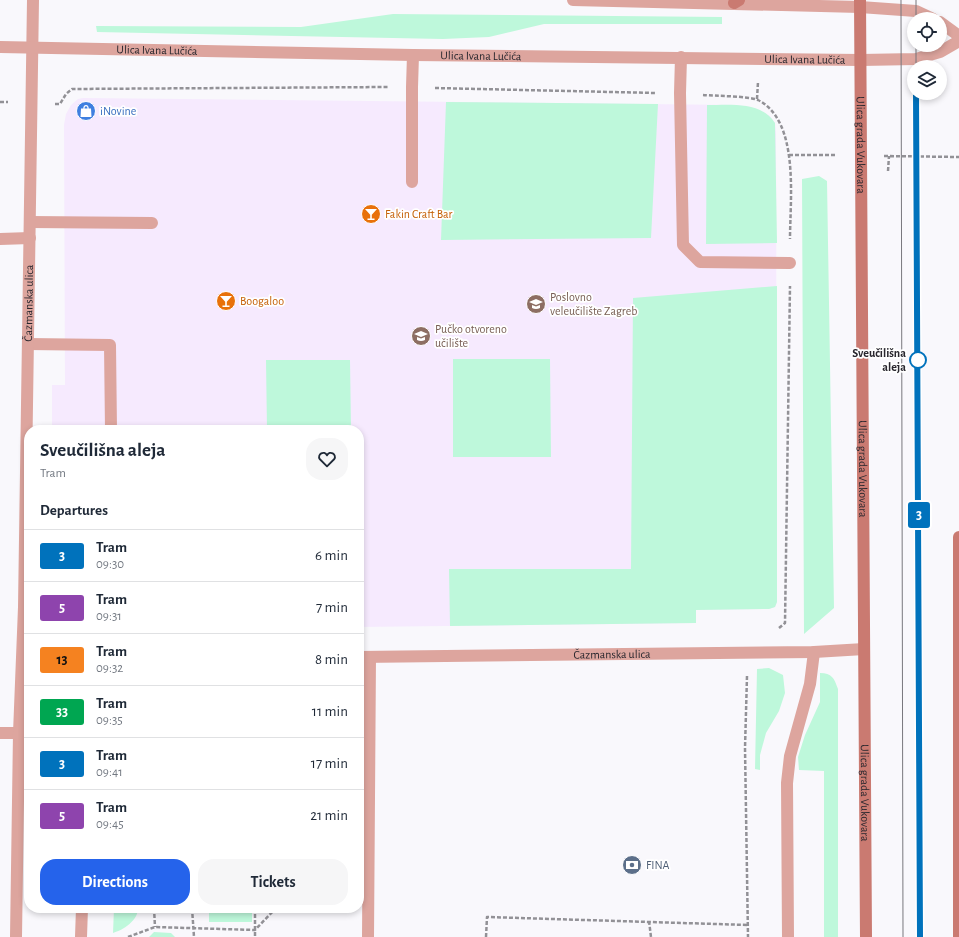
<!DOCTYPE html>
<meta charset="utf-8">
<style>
:root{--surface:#fff;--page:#f6f6f7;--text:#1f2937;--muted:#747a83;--line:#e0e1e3;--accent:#2563eb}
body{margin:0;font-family:"Alegreya Sans",sans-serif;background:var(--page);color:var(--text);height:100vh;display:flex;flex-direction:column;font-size:15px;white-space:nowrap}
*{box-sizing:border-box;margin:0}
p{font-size:13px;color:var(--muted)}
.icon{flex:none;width:22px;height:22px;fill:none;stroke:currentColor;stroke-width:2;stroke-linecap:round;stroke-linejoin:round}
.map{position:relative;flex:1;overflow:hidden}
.side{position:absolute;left:24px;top:425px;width:340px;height:488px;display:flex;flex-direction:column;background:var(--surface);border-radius:16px;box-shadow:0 2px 6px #0003}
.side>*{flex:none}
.badge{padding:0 8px;border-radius:3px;font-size:14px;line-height:26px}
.tools{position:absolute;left:907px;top:12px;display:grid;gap:8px}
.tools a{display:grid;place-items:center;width:40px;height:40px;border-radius:50%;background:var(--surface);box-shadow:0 2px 6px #0003;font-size:20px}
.map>.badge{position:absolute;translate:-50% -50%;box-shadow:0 0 0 2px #fff}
h2{padding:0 16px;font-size:15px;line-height:36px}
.round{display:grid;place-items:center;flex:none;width:42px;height:42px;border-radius:16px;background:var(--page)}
.summary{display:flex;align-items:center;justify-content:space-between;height:68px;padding:0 16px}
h1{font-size:19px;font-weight:700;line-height:30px}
.button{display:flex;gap:8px;margin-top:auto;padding:8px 16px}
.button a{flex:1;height:46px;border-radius:16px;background:var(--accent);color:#fff;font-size:16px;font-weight:700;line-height:46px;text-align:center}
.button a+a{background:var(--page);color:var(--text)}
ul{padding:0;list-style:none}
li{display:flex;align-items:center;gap:12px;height:52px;padding:0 16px;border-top:1px solid var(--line)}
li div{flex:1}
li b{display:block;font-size:15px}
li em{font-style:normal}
li .badge{min-width:44px;font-weight:700;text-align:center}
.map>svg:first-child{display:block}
.education{fill:#f6eafe}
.green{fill:#bef8db}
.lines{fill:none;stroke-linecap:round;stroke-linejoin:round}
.path{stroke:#929196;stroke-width:2.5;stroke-dasharray:4 2;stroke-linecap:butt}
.service{stroke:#dda59e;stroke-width:12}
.minor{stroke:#dda59e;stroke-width:12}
.tertiary{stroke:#dda59e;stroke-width:12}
.secondary{stroke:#ca7a71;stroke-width:12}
.tram{stroke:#78777d;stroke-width:1}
.line-casing{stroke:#fff;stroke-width:9}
.line{stroke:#0072bc;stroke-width:6}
.stop-dot{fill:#fff;stroke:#0072bc;stroke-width:2}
.labels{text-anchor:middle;stroke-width:3.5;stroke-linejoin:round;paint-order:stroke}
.street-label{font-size:12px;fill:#29272e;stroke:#fff}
.shop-label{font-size:12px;fill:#366cbe;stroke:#fff;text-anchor:start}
.food-label{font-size:12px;fill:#c56008;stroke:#fff;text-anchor:start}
.education-label{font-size:12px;fill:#785e54;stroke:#fff;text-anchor:start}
.stop-label{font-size:12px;font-weight:bold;fill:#29272e;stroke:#fff;text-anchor:end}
.service-label{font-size:12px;fill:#4e5e75;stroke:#fff;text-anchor:start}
</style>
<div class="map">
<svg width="959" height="937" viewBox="0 0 959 937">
<rect width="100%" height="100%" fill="#f9f8fc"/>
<!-- education -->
<path class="education" d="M83,98L735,105L751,107L770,116L775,123L776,135L777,602L775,607L769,609L696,610V623L359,627V430H52V385H65L64,125L66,114L71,105L78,99Z"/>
<!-- green -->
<path class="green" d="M393,14L722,17V24H544L489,37L443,39L97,32L96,26L301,27Z
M446,102L658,104L651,238L441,240Z
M707,105C730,105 761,101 775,123L777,243L706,244Z
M819,176L827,181L834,608L804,634L802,179Z
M777,286V602L775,607L769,609L696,610V623L450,626L449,569H631L633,298Z
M453,359H550L551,457H453Z
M266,360H350L351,430H267Z
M769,668L783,675L785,693L779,711L766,733L760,755V770L755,769L757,669Z
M820,673C832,673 834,678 838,689V937H824V771L799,770L798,757L805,735L820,702Z
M114,908H138C138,921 123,930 113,933Z
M209,908H252V922H209Z
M154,932L171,933L175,937H149Z"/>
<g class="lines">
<!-- path -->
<path class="path" d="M435,88L656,93
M703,95C715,96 749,96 758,100C800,121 790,199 790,239
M757,99L758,82
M0,102H8
M55,104H60L66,94L72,89L388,87
M789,155H837
M884,156L959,157
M888,171L889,156
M779,628L785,623L790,286
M747,676L745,748L748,937
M154,908L155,927
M192,908L194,937
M255,908V937
M649,921L651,937
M128,937L155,927L255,930L276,908
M486,937L487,917L748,925"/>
<!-- service -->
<path class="service" d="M681,57L680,93L683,245L700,262L790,263
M412,182V87L413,55
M30,222L152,223
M0,239L30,238
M28,344L110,345L111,430
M0,733H19
M81,937L82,908
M368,937L370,657
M788,937L787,783L790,756L810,684L814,652"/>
<!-- minor -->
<g class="minor">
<path id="s1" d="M359,657L814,652L864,649"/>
<path id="s2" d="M16,937L19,733L24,607L33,0"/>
</g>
<!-- tertiary -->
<g class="tertiary">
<path d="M573,0L860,7L916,11L933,19"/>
<path d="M940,22L959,36"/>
<path id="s3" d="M0,47L413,55L861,60L916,59L940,52L959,41"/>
</g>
<!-- secondary -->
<g class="secondary">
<path id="s4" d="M860,0L866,937"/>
<path d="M734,3L739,0"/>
<path d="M959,937V537"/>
</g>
<!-- tram -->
<path class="tram" d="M901,0L903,937
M916,0V19
M916,45V67
M917,93L920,937"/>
</g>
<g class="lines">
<!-- line casing -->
<g class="line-casing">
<path id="line" d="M916,93L920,937"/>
</g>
<!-- line -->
<use href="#line" class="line"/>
</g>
<!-- icons -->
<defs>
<g id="shop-disc" transform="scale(1)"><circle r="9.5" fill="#3f7fe0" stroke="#fff"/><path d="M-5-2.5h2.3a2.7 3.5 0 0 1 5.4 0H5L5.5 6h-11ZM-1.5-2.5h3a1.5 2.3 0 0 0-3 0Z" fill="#fff"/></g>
<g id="bar-disc" transform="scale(1)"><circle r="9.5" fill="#e8710a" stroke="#fff"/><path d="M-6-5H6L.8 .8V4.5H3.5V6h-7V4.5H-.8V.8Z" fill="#fff"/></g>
<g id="university-disc" transform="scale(1)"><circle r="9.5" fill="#8d6e63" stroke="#fff"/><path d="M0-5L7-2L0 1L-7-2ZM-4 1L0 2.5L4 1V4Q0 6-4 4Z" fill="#fff"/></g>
<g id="bank-disc" transform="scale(1)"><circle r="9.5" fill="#5c6f8a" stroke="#fff"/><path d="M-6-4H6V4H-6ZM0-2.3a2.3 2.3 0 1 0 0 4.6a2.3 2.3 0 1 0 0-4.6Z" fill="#fff"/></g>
</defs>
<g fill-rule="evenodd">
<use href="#shop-disc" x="86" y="111"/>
<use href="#bar-disc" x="371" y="214"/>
<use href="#bar-disc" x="226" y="301"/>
<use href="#university-disc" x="536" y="304"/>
<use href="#university-disc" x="421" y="336"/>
<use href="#bank-disc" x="632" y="865"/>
</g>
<!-- markers -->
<circle class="stop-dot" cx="918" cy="360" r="8"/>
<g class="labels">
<!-- street labels -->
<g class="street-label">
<text dy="4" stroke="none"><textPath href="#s3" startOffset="157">Ulica Ivana Lučića</textPath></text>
<text dy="4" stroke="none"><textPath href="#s3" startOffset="481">Ulica Ivana Lučića</textPath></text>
<text dy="4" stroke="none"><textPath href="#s3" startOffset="805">Ulica Ivana Lučića</textPath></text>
<text dy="4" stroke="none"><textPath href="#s4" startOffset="145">Ulica grada Vukovara</textPath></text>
<text dy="4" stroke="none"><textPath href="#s2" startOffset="634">Čazmanska ulica</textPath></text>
<text dy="4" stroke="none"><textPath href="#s4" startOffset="469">Ulica grada Vukovara</textPath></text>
<text dy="4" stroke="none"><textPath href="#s1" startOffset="253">Čazmanska ulica</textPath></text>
<text dy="4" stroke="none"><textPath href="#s4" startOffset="793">Ulica grada Vukovara</textPath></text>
</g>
<!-- shop labels -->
<g class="shop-label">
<text x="100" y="115">iNovine</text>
</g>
<!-- food labels -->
<g class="food-label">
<text x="385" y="218">Fakin Craft Bar</text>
<text x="240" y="305">Boogaloo</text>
</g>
<!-- education labels -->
<g class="education-label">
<text x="550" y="301">Poslovno<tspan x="550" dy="14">veleučilište Zagreb</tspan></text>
<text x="435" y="333">Pučko otvoreno<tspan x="435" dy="14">učilište</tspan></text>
</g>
<!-- stop labels -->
<g class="stop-label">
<text x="906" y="357">Sveučilišna<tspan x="906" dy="14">aleja</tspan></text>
</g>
<!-- service labels -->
<g class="service-label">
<text x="646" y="869">FINA</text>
</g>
</g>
</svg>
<div class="tools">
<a><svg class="icon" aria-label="locate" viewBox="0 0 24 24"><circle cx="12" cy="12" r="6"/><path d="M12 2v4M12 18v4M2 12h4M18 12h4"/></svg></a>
<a><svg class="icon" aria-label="layers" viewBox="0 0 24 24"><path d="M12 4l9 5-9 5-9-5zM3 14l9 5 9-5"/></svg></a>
</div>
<b class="badge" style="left:919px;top:515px;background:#0072bc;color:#fff">3</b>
<section class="side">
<div class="summary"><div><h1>Sveučilišna aleja</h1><p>Tram</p></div><a class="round"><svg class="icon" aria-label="heart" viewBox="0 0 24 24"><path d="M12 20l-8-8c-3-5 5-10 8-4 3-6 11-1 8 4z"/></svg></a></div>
<h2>Departures</h2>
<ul>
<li><span class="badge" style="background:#0072bc;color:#fff">3</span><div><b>Tram</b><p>09:30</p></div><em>6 min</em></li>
<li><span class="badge" style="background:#8e44ad;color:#fff">5</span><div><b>Tram</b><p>09:31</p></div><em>7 min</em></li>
<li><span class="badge" style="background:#f58220;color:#111">13</span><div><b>Tram</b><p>09:32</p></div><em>8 min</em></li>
<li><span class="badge" style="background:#00a651;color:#fff">33</span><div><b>Tram</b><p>09:35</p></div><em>11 min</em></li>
<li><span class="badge" style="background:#0072bc;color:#fff">3</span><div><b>Tram</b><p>09:41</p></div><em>17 min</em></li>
<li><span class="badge" style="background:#8e44ad;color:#fff">5</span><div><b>Tram</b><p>09:45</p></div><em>21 min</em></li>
</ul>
<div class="button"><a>Directions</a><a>Tickets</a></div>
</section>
</div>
